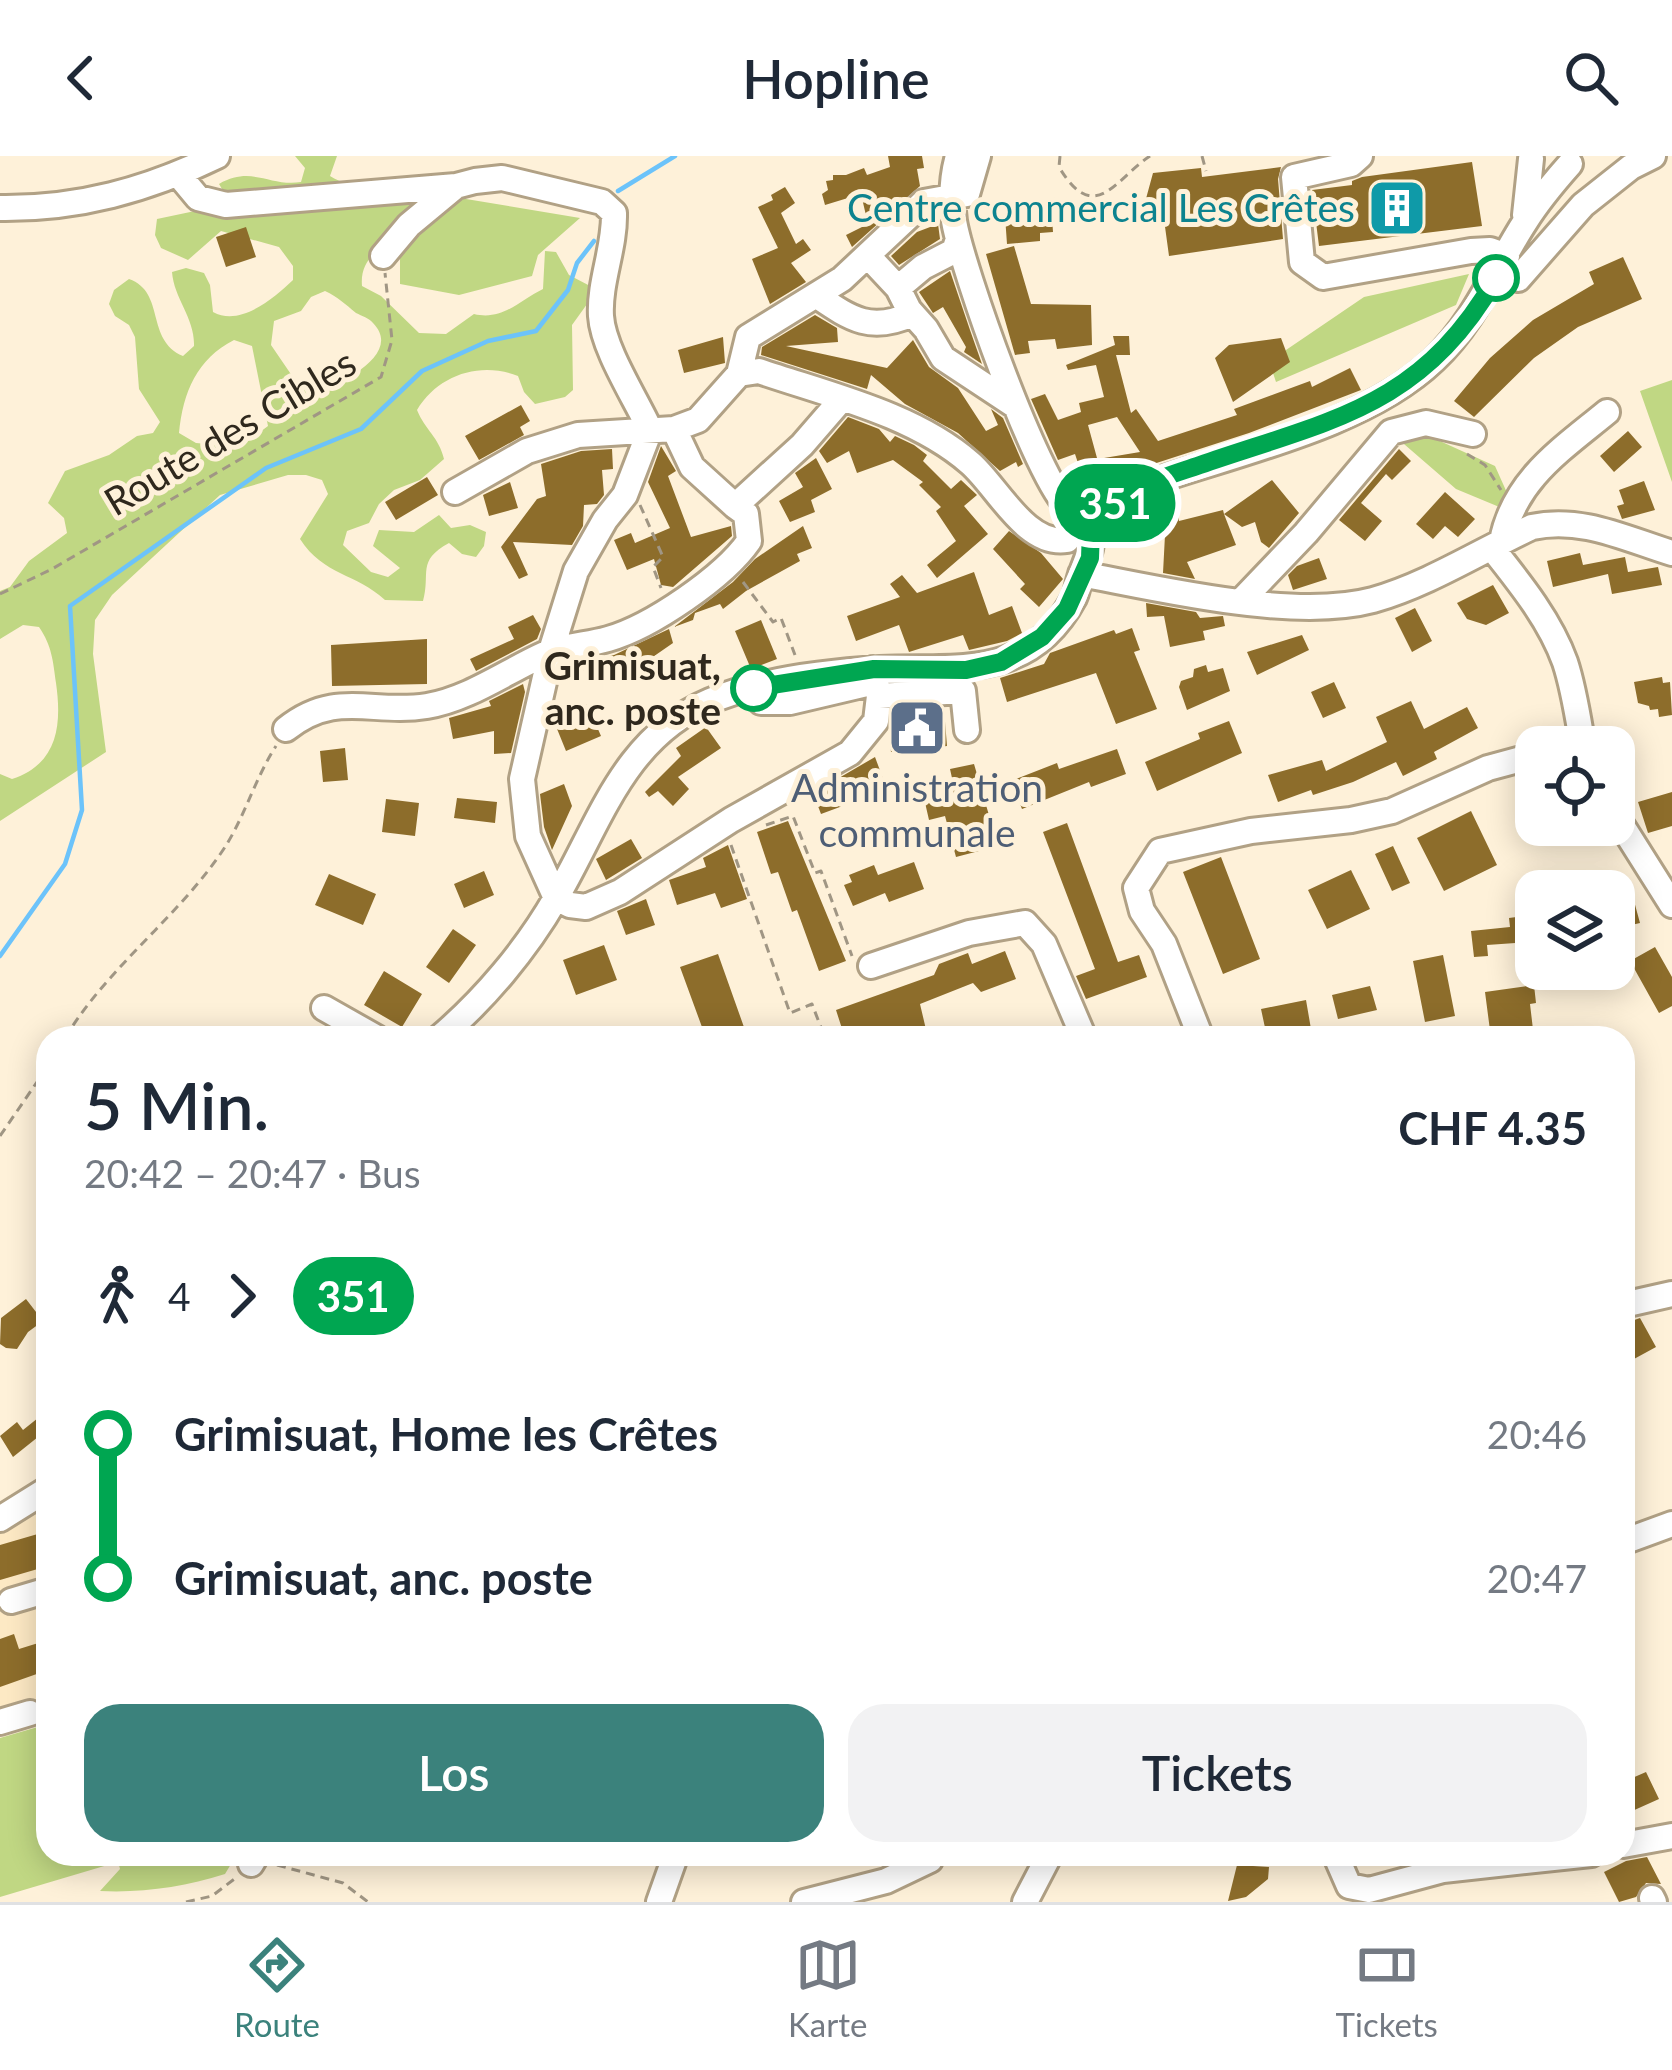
<!DOCTYPE html>
<html lang="de">
<meta charset="utf-8">
<style>
:root{--surface:#fff;--page:#f2f2f3;--text:#1f2937;--muted:#747a83;--line:#e0e1e3;--accent:#3b827c}
body{margin:0;font-family:Lato,sans-serif;background:var(--page);color:var(--text);height:100vh;display:flex;flex-direction:column;font-size:45px;white-space:nowrap}
*{box-sizing:border-box;margin:0}
p{font-size:39px;color:var(--muted)}
.icon{flex:none;width:66px;height:66px;fill:none;stroke:currentColor;stroke-width:2;stroke-linecap:round;stroke-linejoin:round}
.map{position:relative;flex:1;overflow:hidden}
.panel{position:absolute;left:36px;top:870px;width:1599px;height:840px;display:flex;flex-direction:column;background:var(--surface);border-radius:36px;box-shadow:0 6px 30px #0003}
.panel>*{flex:none}
.badge{padding:0 24px;border-radius:39px;font-size:42px;line-height:78px}
.fabs{position:absolute;left:1515px;top:570px;display:grid;gap:24px}
.fabs a{display:grid;place-items:center;width:120px;height:120px;border-radius:24px;background:var(--surface);box-shadow:0 6px 30px #0003;font-size:60px}
.map>.badge{position:absolute;translate:-50% -50%;box-shadow:0 0 0 6px #fff}
.legs{display:flex;align-items:center;gap:18px;height:132px;padding:0 48px;font-size:39px}
.legs p{margin-inline-start:auto}
.headline{display:flex;align-items:center;justify-content:space-between;height:204px;padding:0 48px}
h1{font-size:66px;font-weight:600;line-height:90px}
.cta{display:flex;gap:24px;margin-top:auto;padding:24px 48px}
.cta a{flex:1;height:138px;border-radius:36px;background:var(--accent);color:#fff;font-size:48px;font-weight:600;line-height:138px;text-align:center}
.cta a+a{background:var(--page);color:var(--text)}
ul{padding:0 48px;list-style:none}
li{display:flex;align-items:center;gap:42px;height:144px;font-size:45px}
li i{display:grid;place-items:center;width:18px;height:100%;margin:0 15px;background:currentColor}
li i::after{content:'';width:30px;height:30px;margin:-15px;border:9px solid;border-radius:50%;background:var(--surface)}
li p{margin-inline-start:auto}
li:first-child i{background:linear-gradient(#0000 50%,currentColor 0)}
li:last-child i{background:linear-gradient(currentColor 50%,#0000 0)}
header{display:flex;justify-content:space-between;align-items:center;height:156px;padding:0 48px;background:var(--surface);font-size:54px;font-weight:600}
.tabs{display:flex;justify-content:space-around;align-items:center;height:168px;border-top:3px solid var(--line);background:var(--surface);font-size:33px;color:var(--muted)}
.tabs a{display:grid;justify-items:center;gap:6px}
.tabs .on{color:var(--accent)}
.map>svg:first-child{display:block}
.built{fill:#fde9c4}
.green{fill:#c0d783;fill-rule:evenodd}
.lines{fill:none;stroke-linecap:round;stroke-linejoin:round}
.stream{stroke:#6cc3fa;stroke-width:4.5}
.building{fill:#8d6d2b}
.minor-casing{stroke:#b1a185;stroke-width:30}
.path{stroke:#a09684;stroke-width:3;stroke-dasharray:9 6;stroke-linecap:butt}
.minor{stroke:#fff;stroke-width:24}
.line-1-casing{stroke:#fff;stroke-width:27}
.line-1{stroke:#00a651;stroke-width:18}
.stop-1-dot{fill:#fff;stroke:#00a651;stroke-width:6}
.labels{text-anchor:middle;stroke-width:10;stroke-linejoin:round;paint-order:stroke}
.culture-label{font-size:39px;fill:#0d838f;stroke:#fef1d9;text-anchor:end}
.street-label{font-size:39px;fill:#2f281d;stroke:#fef1d9}
.stop-label{font-size:39px;font-weight:bold;fill:#2f281d;stroke:#fef1d9;text-anchor:end}
.service-label{font-size:39px;fill:#4e5e75;stroke:#fef1d9}
</style>
<header><svg class="icon" aria-label="back" viewBox="0 0 24 24"><path d="M15 5l-7 7 7 7"/></svg>Hopline<svg class="icon" aria-label="search" viewBox="0 0 24 24"><circle cx="10" cy="10" r="6"/><path d="M15 15l6 6"/></svg></header>
<div class="map">
<svg width="1672" height="1746" viewBox="0 0 1672 1746">
<rect width="100%" height="100%" fill="#fef1d9"/>
<!-- built -->
<path class="built" d="M48,1344V1561L0,1576V1375Z"/>
<!-- green -->
<path class="green" d="M295,0H337L330,20C370,45 408,12 451,20L419,40C414,87 358,86 362,130L381,140L419,177L446,178L474,158C502,165 519,145 543,133L545,95L556,96L569,119L592,131L590,144L572,169L573,234L565,241L535,248L524,236L518,220C480,205 438,219 417,254C425,274 439,281 444,303L420,324L394,334L379,348L369,367L347,375L343,389L371,416L388,421L400,412L373,390L379,374L414,376L439,359L451,372L470,369L486,376L484,390L476,401L462,398L449,387C416,405 431,417 423,445L385,444C356,417 324,420 300,383L328,338L322,324L306,319H288L220,339L112,439L95,464L93,498L106,596L0,665V618L12,623C58,608 62,569 56,527C53,505 52,490 39,471L23,469L0,483V435L10,431L29,405L67,377L64,362L48,347L65,315L109,299L137,280L153,277L160,266L139,233L135,181L129,169L115,160L109,148L114,134L129,123C166,136 145,184 183,200L194,190C195,162 174,143 172,116L186,112L204,117L210,129L213,156C240,171 273,143 293,124V110L279,91L221,75L188,104L161,92L155,79L157,63L195,55L237,58L219,28C252,9 270,31 301,26L305,12ZM325,135C338,141 345,148 356,157C362,160 369,162 373,167C404,199 338,228 316,238L299,230L271,189L274,165L301,155L311,141ZM234,184L252,190L268,270L240,291L196,287L179,277C183,236 197,203 234,184Z
M454,41L580,62L538,99L532,120L459,139L400,128V91Z
M1469,118L1456,149L1276,226L1272,214L1286,194L1364,141Z
M1672,224V326L1640,235Z
M1420,276L1495,310L1508,339L1509,355L1456,333L1397,282Z
M48,1568V1698H108L111,1708L0,1741V1582Z
M116,1698H237L225,1718C184,1731 143,1737 100,1735L120,1713Z"/>
<g class="lines">
<!-- stream -->
<path class="stream" d="M618,35L675,0
M0,800L65,708L82,654L70,450L266,312L361,273L422,215L488,185L536,175L568,134L577,107L594,85"/>
</g>
<!-- building -->
<path class="building" d="M888,0H922L924,12L917,13L920,30L852,91L846,79L868,68L861,38L825,49L822,38L828,34L826,25L833,24V19H846L864,12L867,19L890,11Z
M1472,6L1482,70L1319,90L1312,34L1352,29V25L1362,21Z
M1281,11L1278,23L1283,83L1169,100L1163,56L1144,50L1153,17L1201,12L1202,21Z
M785,31L795,47L781,57L796,88L803,83L811,94L791,107L806,126L770,148L752,103L778,92L758,51L773,44L771,39Z
M1039,58V62L1052,61L1053,76L1040,77V85L1007,88L1005,60Z
M938,68L940,83L899,109L891,100L917,76Z
M246,71L256,101L226,111L216,81Z
M1014,90L1031,148L1091,149L1092,189L1057,193L1055,183L1028,185L1030,197L1015,199L986,98Z
M1623,101L1642,143L1578,171L1534,202L1474,261L1454,245L1490,202L1533,164L1594,128L1589,116Z
M950,115L970,174L982,208L964,196L966,191L943,151L933,157L919,136Z
M815,159L837,172L838,186L786,190L887,212L913,184L929,211L958,232L986,275L998,269L991,253L1003,262L1023,308L1018,311L1016,306L1000,315L958,277L905,248L871,219L867,233L761,199L762,191Z
M1113,180H1129L1130,199H1116L1131,257L1136,253L1158,285L1237,259L1234,253L1310,225L1312,231L1350,212L1361,234L1249,277L1138,313L1107,315L1104,302L1140,296L1117,261L1088,269L1097,302L1078,307L1075,298L1058,304L1031,243L1045,238L1058,264L1081,256L1079,247L1104,241L1096,209L1068,214L1066,209L1115,189Z
M723,181L725,207L684,217L678,194Z
M1281,182L1290,206L1233,246L1215,202L1229,189Z
M521,249L530,265L520,271L524,279L479,304L465,280Z
M848,261L879,273L890,286L895,280L914,289L927,299L923,305L951,333L961,324L977,339L964,350L988,378L937,422L927,409L956,385L936,355L941,351L919,329L923,326L893,304L857,317L849,295L827,307L819,295Z
M1628,275L1642,291L1614,316L1600,300Z
M661,290L676,315L668,320L691,381L731,370L732,380L673,431L661,429L654,403L627,414L614,384L631,377L635,387L670,372L648,326Z
M612,293L613,313L602,314L604,339L597,348L584,349L583,370L572,389L513,386L528,419L519,423L501,391L537,343L546,340L541,308L581,295Z
M1399,293L1411,305L1392,324L1386,318L1361,347L1382,365L1365,385L1339,364Z
M816,302L832,333L811,344L815,356L790,366L779,345L803,331L795,317Z
M427,321L438,339L396,364L385,346Z
M1272,324L1299,357L1269,392L1261,386L1255,366L1242,371L1224,358L1236,389L1187,406L1195,423L1163,417L1165,379L1151,381L1147,355L1177,350L1179,365L1223,354L1224,358Z
M1644,325L1655,354L1622,363L1617,350L1624,348L1619,334Z
M510,326L518,352L489,360L483,339Z
M1445,336L1475,363L1458,381L1445,370L1433,383L1416,368Z
M803,370L812,392L797,398L800,405L746,435L723,453L720,448L695,457L693,464L674,471L733,426L755,403Z
M1009,375L1041,397L1063,423L1039,451L1020,433L1025,428L993,393Z
M1580,397L1583,409L1625,401L1628,416L1658,411L1662,429L1612,438L1608,418L1553,431L1547,405Z
M1319,402L1327,423L1293,434L1288,419L1297,410Z
M974,416L989,459L1012,450L1022,477L1007,485L969,494L963,479L909,496L899,469L856,485L847,460L900,441L890,428L902,419L917,437Z
M1493,429L1509,457L1486,469L1467,463L1457,447Z
M1146,447L1196,456L1200,462L1223,460L1225,470L1203,475L1205,484L1170,491L1164,460L1147,461Z
M1415,452L1432,485L1412,496L1395,462Z
M533,459L541,473L537,483L476,515L470,503L514,483L508,471Z
M761,464L777,503L751,513L735,475Z
M1132,472L1140,494L1134,496L1157,553L1116,568L1096,517L1007,546L1000,522L1044,508L1050,497L1114,474L1116,478Z
M669,473L673,487L647,505L621,514L617,504L569,520L565,510L614,499Z
M1302,479L1309,494L1257,519L1247,496Z
M427,483V528L332,530L331,489Z
M1206,509L1208,516L1223,512L1230,535L1187,554L1179,531L1181,525L1193,521L1194,513Z
M1662,521L1663,527L1670,526L1672,559L1659,561L1658,553L1650,554L1649,550L1638,547L1634,526Z
M1334,526L1346,552L1323,562L1311,536Z
M523,528L525,536L511,597L494,598V575L453,583L449,562L491,550L489,545Z
M1411,545L1424,573L1467,551L1478,572L1434,596L1437,603L1403,620L1396,606L1353,626L1313,639L1311,634L1278,646L1268,619L1322,604L1326,615L1387,586L1376,561Z
M587,548L601,580L566,595L553,563Z
M944,553L947,590L891,596L889,575L894,556Z
M1229,565L1242,597L1157,635L1145,606L1200,583L1198,577Z
M706,571L721,592L678,621L689,633L673,650L658,635L649,641L645,636L681,600L676,592Z
M345,592L348,624L323,626L320,595Z
M1117,593L1126,618L1091,631L1089,626L1022,653L1011,625L1057,607L1059,613Z
M875,601L885,628L846,642L848,648L821,658L813,637Z
M974,608L998,690L956,701L945,660L929,664L921,629L952,622L950,613Z
M564,628L572,650L552,694L544,671L540,638Z
M1672,636V670L1648,677L1638,646Z
M457,642L497,646L495,667L454,662Z
M386,643L419,647L415,680L382,676Z
M1471,655L1497,709L1444,735L1417,682Z
M788,665L846,805L819,815L797,754L792,756L778,716L771,718L757,676Z
M1067,667L1118,806L1139,799L1147,821L1086,843L1076,820L1095,813L1043,676Z
M631,683L642,702L606,724L596,703Z
M728,689L747,743L721,752L715,737L677,749L669,724L706,711L703,702Z
M1393,690L1410,727L1392,735L1375,698Z
M1221,701L1260,803L1223,818L1183,716Z
M914,706L924,733L889,746L885,737L853,750L844,729L852,726L849,719L874,709L878,719Z
M1351,714L1370,753L1327,773L1308,734Z
M484,715L494,739L464,752L454,728Z
M329,718L376,738L363,769L315,749Z
M1628,723L1640,767L1614,773V727Z
M646,743L655,769L626,779L617,755Z
M1532,759L1534,774L1527,775L1528,786L1487,789L1488,800L1474,801L1471,775L1510,771L1509,762Z
M453,773L476,789L449,827L426,811Z
M604,789L617,824L576,839L563,804Z
M1655,791L1672,821V850L1659,857L1630,805Z
M1005,795L1016,823L981,836L973,827L920,848L928,882H845L836,854L934,819L939,808L968,797L972,808Z
M718,798L745,874L723,882H706L680,811Z
M1443,799L1455,860L1425,866L1413,805Z
M384,815L422,838L402,871L364,849Z
M1534,829L1536,847L1530,848L1534,882H1491L1485,836Z
M1370,830L1377,854L1338,863L1332,839Z
M1306,844L1311,873L1267,881L1261,853Z
M26,1143L43,1165L28,1176L17,1193L6,1192L0,1188L1,1162Z
M1640,1162L1656,1191L1623,1209V1168Z
M48,1254V1273L13,1301L0,1280L17,1266L23,1274Z
M48,1375V1410L0,1424V1389Z
M14,1478L19,1493L48,1484V1514L0,1531V1483Z
M1646,1616L1659,1643L1630,1656L1623,1641V1626Z
M1647,1701L1661,1728L1646,1727L1636,1741L1619,1746L1604,1716L1626,1705Z
M1237,1709L1269,1711L1268,1723L1246,1741L1228,1745Z"/>
<g class="lines">
<!-- minor casing -->
<g class="minor-casing">
<path id="minor" d="M958,0C952,21 951,43 954,65C962,112 1037,324 1069,352
M1360,0L1351,8L1294,21L1302,106L1323,121L1471,95L1490,94L1507,100
M178,18L198,42L226,49L456,30
M0,52C78,53 147,34 217,0
M1525,59L1531,3
M383,100L409,69L456,30L475,25L502,22L602,46L614,57C615,92 599,126 601,160C603,193 636,243 650,274
M869,101L898,132L909,154L926,173L943,202L1014,249
M1499,118L1518,123L1583,49L1631,11L1653,0
M898,132L923,111L954,95L958,83
M817,140C851,163 871,177 912,158
M739,218L748,181L842,123L924,46L967,38L978,0
M674,273L692,311L735,350
M650,274L625,339L605,364L576,415L551,495L522,623L528,680L556,742L570,749L586,751L620,736L731,664L850,597L876,565L879,540L873,513
M455,336L527,295L578,279L674,273L698,264L739,218L759,215C829,239 914,258 970,307C997,330 1026,391 1067,384
M1085,345C1101,336 1120,337 1138,331C1230,298 1363,272 1434,204C1476,164 1494,114 1525,66C1538,45 1554,26 1570,8
M1502,385C1514,324 1561,294 1607,256
M1492,392C1519,426 1550,464 1565,506C1574,533 1578,562 1583,591
M1081,418C1161,433 1294,465 1373,444C1429,428 1480,395 1532,371C1581,360 1626,383 1672,397
M1241,445L1306,377L1391,276L1426,267L1473,278
M879,540L963,535L967,574
M761,546H790L875,526
M286,573C336,533 372,559 427,550C469,543 507,515 545,498C565,489 588,489 608,483C651,471 724,421 749,385L746,358L735,350L802,289L841,244
M1614,657L1672,749
M871,810L969,777L1025,767L1044,788L1084,882
M324,852L377,882
M439,882C484,844 526,794 556,742C600,667 623,582 710,545C760,524 826,516 880,513C957,509 1029,526 1074,442C1078,434 1078,425 1082,416C1088,400 1093,391 1091,373
M1201,882L1164,788L1142,755L1136,732L1160,695L1251,675L1351,664L1392,655L1488,612L1536,599
M1623,1149L1672,1138
M0,1363L48,1333
M1623,1386L1672,1368
M11,1445L48,1434
M0,1566L30,1557
M1623,1689L1672,1680
M1335,1698L1349,1730L1369,1734L1443,1714L1591,1698
M251,1708L257,1698
M1652,1742L1654,1746
M659,1746L676,1698
M804,1746L886,1725L930,1704
M1025,1746L1050,1698"/>
</g>
<!-- path -->
<path class="path" d="M1060,0L1059,11C1095,71 1115,23 1150,0
M1202,0L1206,15
M1467,298L1485,309L1501,334
M640,349L663,401L653,411L661,432
M743,426L773,466L781,462L795,499
M0,438L52,413L381,221L392,184L385,117
M766,669L793,660L815,717L821,715L852,800
M731,689L790,857L812,848L825,882
M65,882C107,812 175,764 221,697C244,664 254,624 276,590
M0,980L48,910
M277,1709L343,1727L368,1746
M186,1746L212,1740L237,1721"/>
<!-- minor -->
<use href="#minor" class="minor"/>
</g>
<g class="lines">
<!-- line-1 casing -->
<g class="line-1-casing">
<path id="line-1" d="M754,532L874,513L966,514L1001,506L1042,481L1067,453L1090,402L1091,373C1119,332 1156,324 1200,309C1330,264 1421,252 1496,122"/>
</g>
<!-- line-1 -->
<use href="#line-1" class="line-1"/>
</g>
<!-- icons -->
<defs>
<g id="building-square" transform="scale(3)"><rect x="-9" y="-9" width="18" height="18" rx="4" fill="#0f9aa8" stroke="#fef1d9"/><path d="M-4-6H4V6H1V3H-1V6H-4ZM-2.5-4.3h1.7v1.8h-1.7ZM.8-4.3h1.7v1.8H.8ZM-2.5-1h1.7V.8h-1.7ZM.8-1h1.7V.8H.8Z" fill="#fff"/></g>
<g id="civic-square" transform="scale(3)"><rect x="-9" y="-9" width="18" height="18" rx="4" fill="#5c6f8a" stroke="#fef1d9"/><path d="M-.6-6.5H3V-4.5H.6V-3L4-1V1h2V6H-6V1h2V-1L-.6-3ZM-1.2 2.5V6h2.4V2.5Z" fill="#fff"/></g>
</defs>
<g fill-rule="evenodd">
<use href="#building-square" x="1397" y="52"/>
<use href="#civic-square" x="917" y="572"/>
</g>
<!-- markers -->
<g class="stop-1-dot">
<circle cx="1496" cy="122" r="21"/>
<circle cx="754" cy="532" r="21"/>
</g>
<g class="labels">
<!-- culture labels -->
<g class="culture-label">
<text x="1355" y="66">Centre commercial Les Crêtes</text>
</g>
<!-- street labels -->
<g class="street-label">
<text transform="translate(230 276) rotate(-31)" y="14">Route des Cibles</text>
</g>
<!-- stop labels -->
<g class="stop-label">
<text x="721" y="524">Grimisuat,<tspan x="721" dy="45">anc. poste</tspan></text>
</g>
<!-- service labels -->
<g class="service-label">
<text x="917" y="646">Administration<tspan x="917" dy="45">communale</tspan></text>
</g>
</g>
</svg>
<div class="fabs">
<a><svg class="icon" aria-label="locate" viewBox="0 0 24 24"><circle cx="12" cy="12" r="6"/><path d="M12 2v4M12 18v4M2 12h4M18 12h4"/></svg></a>
<a><svg class="icon" aria-label="layers" viewBox="0 0 24 24"><path d="M12 4l9 5-9 5-9-5zM3 14l9 5 9-5"/></svg></a>
</div>
<b class="badge" style="left:1115px;top:347px;background:#00a651;color:#fff">351</b>
<section class="panel">
<div class="headline"><div><h1>5 Min.</h1><p>20:42 – 20:47 · Bus</p></div><b>CHF 4.35</b></div>
<div class="legs"><svg class="icon" aria-label="walk" viewBox="0 0 24 24"><circle cx="13" cy="4" r="2"/><path d="M13 8l-2 6 4 7M11 14l-3 7M7 12l3-4h3l4 4"/></svg>4<svg class="icon" aria-label="forward" viewBox="0 0 24 24"><path d="M9 5l7 7-7 7"/></svg><b class="badge" style="background:#00a651;color:#fff">351</b></div>
<ul>
<li><i style="color:#00a651"></i><b>Grimisuat, Home les Crêtes</b><p>20:46</p></li>
<li><i style="color:#00a651"></i><b>Grimisuat, anc. poste</b><p>20:47</p></li>
</ul>
<div class="cta"><a>Los</a><a>Tickets</a></div>
</section>
</div>
<nav class="tabs">
<a class="on"><svg class="icon" aria-label="directions" viewBox="0 0 24 24"><path d="M12 3l9 9-9 9-9-9zM9 14v-3h6M13 9l2 2-2 2"/></svg>Route</a>
<a><svg class="icon" aria-label="map" viewBox="0 0 24 24"><path d="M3 6l6-2 6 2 6-2v14l-6 2-6-2-6 2zM9 4v14M15 6v14"/></svg>Karte</a>
<a><svg class="icon" aria-label="tickets" viewBox="0 0 24 24"><path d="M3 7h18v10H3zM15 7v10"/></svg>Tickets</a>
</nav>
